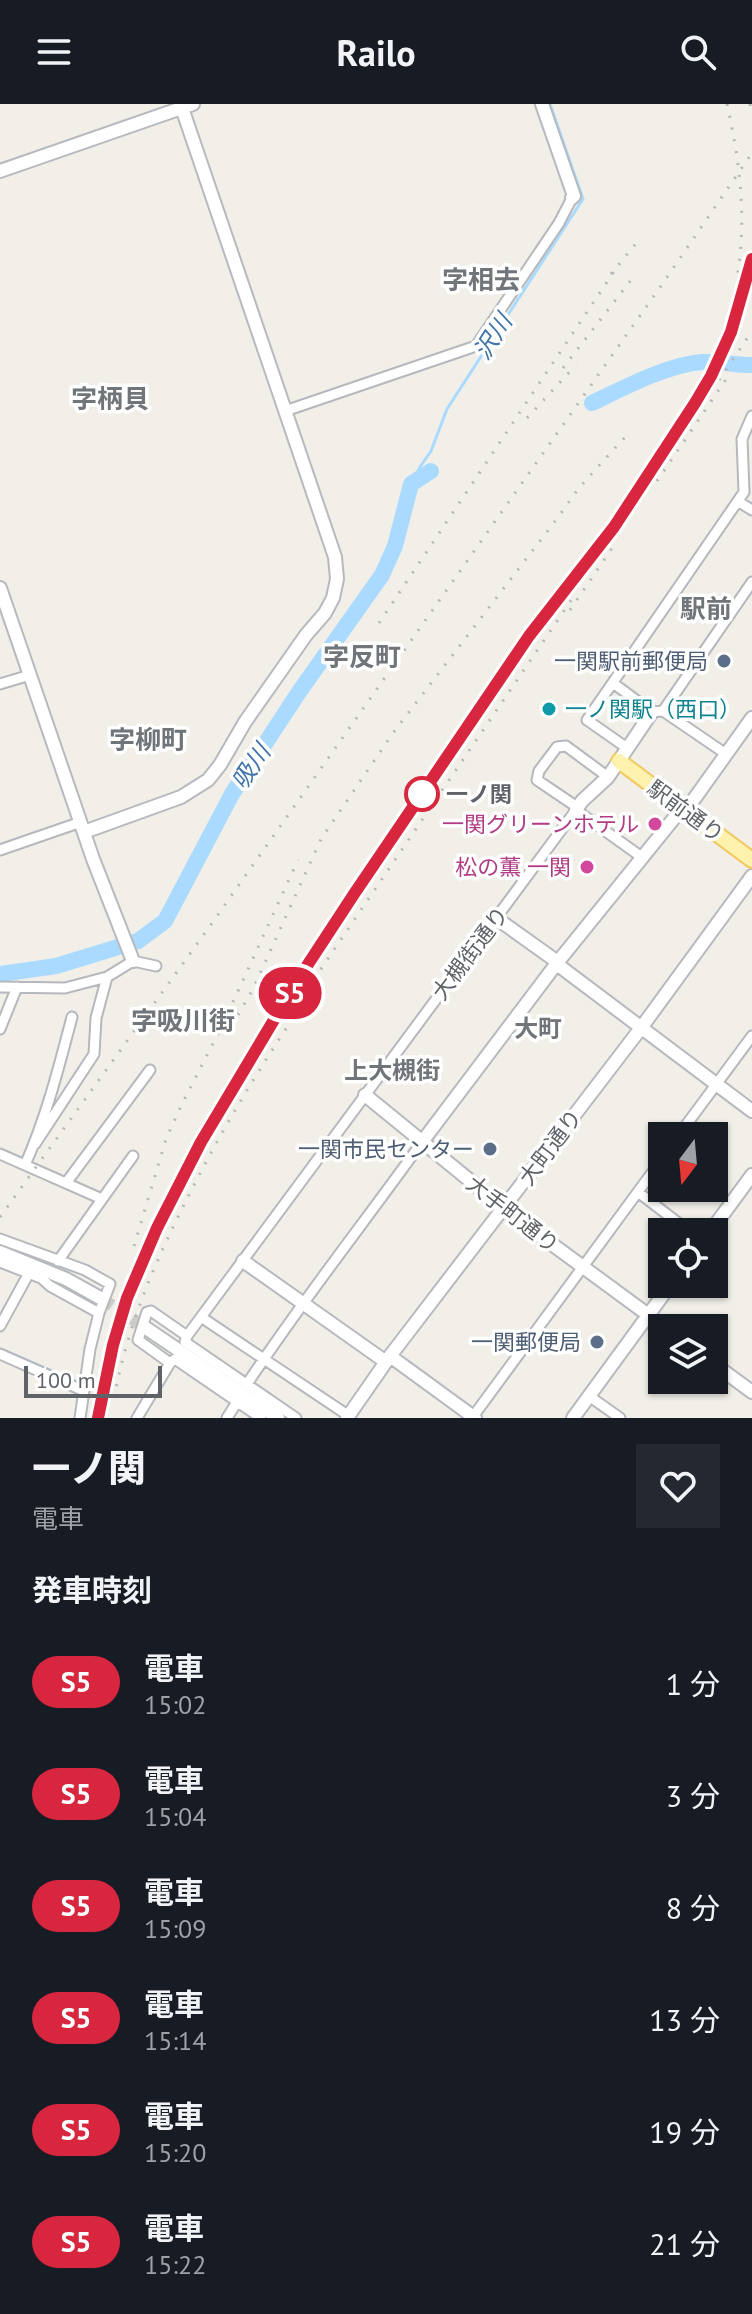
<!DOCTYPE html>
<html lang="ja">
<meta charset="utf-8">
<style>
:root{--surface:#171b24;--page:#242831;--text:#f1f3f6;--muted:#9ea1a6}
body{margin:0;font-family:"PT Sans","Noto Sans JP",sans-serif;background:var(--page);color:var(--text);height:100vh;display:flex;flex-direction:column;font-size:30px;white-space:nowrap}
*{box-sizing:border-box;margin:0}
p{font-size:26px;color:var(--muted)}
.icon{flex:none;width:44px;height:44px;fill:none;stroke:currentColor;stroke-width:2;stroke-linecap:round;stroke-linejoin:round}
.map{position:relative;height:1314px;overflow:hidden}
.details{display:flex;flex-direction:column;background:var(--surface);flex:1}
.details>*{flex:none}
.badge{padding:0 16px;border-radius:26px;font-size:28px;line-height:52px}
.needle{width:52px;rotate:196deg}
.fabs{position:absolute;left:648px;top:1018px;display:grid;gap:16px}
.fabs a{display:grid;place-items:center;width:80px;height:80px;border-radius:0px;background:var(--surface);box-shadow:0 2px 6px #0004;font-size:40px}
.scale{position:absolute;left:24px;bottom:20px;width:138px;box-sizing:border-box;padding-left:8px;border:4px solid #5f6368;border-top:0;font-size:22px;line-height:28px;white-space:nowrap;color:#5f6368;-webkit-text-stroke:6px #fff;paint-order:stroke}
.map>.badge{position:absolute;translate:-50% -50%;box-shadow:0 0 0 4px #fff}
h2{padding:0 32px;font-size:30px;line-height:72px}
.round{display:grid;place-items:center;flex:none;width:84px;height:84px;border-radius:0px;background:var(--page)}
.headline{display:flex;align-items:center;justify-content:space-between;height:136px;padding:0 32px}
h1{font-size:38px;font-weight:800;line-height:60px}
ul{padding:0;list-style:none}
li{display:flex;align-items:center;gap:24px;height:112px;padding:0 32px}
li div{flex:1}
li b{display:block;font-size:30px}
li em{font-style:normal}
li .badge{min-width:88px;font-weight:700;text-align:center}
header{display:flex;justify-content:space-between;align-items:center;height:104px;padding:0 32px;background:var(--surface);font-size:36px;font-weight:800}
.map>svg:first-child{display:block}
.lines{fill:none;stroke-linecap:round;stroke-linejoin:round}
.stream{stroke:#aadaff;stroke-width:3}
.river{stroke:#aadaff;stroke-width:16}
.secondary-tunnel{stroke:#ccccc8;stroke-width:12;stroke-dasharray:12 6;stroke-linecap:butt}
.street-casing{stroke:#b5b8bc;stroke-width:13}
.secondary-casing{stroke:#b6babf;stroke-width:16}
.primary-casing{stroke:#f2c960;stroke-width:18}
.street{stroke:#fff;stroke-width:9}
.secondary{stroke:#fff;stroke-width:12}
.primary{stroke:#fff2af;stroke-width:14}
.rail{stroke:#b6b7b8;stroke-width:3;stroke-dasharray:2 10;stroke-linecap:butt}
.line-casing{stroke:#fff;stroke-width:18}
.line{stroke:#d7263d;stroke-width:12}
.service-dot{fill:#5c6f8a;stroke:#fff;stroke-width:3}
.culture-dot{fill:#0f9aa8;stroke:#fff;stroke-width:3}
.stop-dot{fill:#fff;stroke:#d7263d;stroke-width:4}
.hotel-dot{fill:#d1479c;stroke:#fff;stroke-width:3}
.labels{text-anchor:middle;stroke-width:7;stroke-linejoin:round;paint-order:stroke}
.service-label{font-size:22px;fill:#4e5e75;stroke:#fff;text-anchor:end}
.culture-label{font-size:22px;fill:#0d838f;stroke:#fff;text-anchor:start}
.stop-label{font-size:22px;font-weight:bold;fill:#5f6368;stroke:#fff;text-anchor:start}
.street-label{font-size:22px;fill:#5f6368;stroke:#fff}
.hotel-label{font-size:22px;fill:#b23c85;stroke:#fff;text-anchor:end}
.water-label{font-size:24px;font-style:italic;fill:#4174aa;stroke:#fff}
.neighbourhood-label{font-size:24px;font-weight:bold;fill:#70757a;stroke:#fff}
.quarter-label{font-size:26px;font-weight:bold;fill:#70757a;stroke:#fff}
</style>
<header><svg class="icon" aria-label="menu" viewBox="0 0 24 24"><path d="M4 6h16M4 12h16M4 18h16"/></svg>Railo<svg class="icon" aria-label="search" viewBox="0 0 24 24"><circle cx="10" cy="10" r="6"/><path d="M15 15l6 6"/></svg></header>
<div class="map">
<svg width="752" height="1314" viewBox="0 0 752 1314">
<rect width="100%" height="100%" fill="#f1efe8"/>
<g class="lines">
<!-- stream -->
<path class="stream" d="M411,380L420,363L431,347L447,305L583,95L550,0
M0,1245L80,1279"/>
<!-- river -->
<path class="river" d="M592,299C624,284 666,261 702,258C718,257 736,261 752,261
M0,870L56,862L138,837L165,817L232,690L299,588L382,471L395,442L411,380L431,367"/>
<!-- secondary-tunnel -->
<path class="secondary-tunnel" d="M102,1195L146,1224"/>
<!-- street casing -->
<g class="street-casing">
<path id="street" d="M285,307L476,242L559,119L572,94
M739,398L752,406
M613,579L652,608L663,607L752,478
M0,580L30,571
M663,607L726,650
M627,644L587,616L744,388L742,335L752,312
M577,703L537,676L539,667L557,643L566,642L608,673
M0,746L81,718
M0,883L65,884L107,873
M0,925L17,883
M678,1032L752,932
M35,1040L94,950L96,914L107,873L133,857L156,862
M0,1050L102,1095
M25,1061C46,1014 59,963 72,913
M66,1079L150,966
M638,1088L690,1128
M0,1135L85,1166L110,1180L99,1209L50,1182L41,1174L0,1158
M58,1157L133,1052
M201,1213L349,1312
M0,1222L29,1169
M0,1250L84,1287
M170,1259L175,1255L261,1314
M247,1280C302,1197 364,1119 422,1038
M589,1292L620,1314
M80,1314L90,1245L99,1209
M137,1314L170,1259L138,1236L147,1208L151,1207L187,1232
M227,1314L237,1298
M296,1314L185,1238L187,1232L576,706L643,754
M472,1314L662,1055"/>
</g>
<!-- secondary casing -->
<g class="secondary-casing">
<path id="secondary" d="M542,0L574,92L572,94
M0,67L193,0
M0,484L93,755L133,857
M576,706L582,697L608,673L652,608
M84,728L181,693L208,676L220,661L245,618L306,531L325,509L333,494L337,475L335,453L182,4
M496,814L552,854L562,864L752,1007
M365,991L511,1110L666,1224
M422,1038L557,859L675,713L692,698L752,614
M710,1128L752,1071
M0,1148L66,1175L102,1195
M243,1157L386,1258
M146,1224L278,1314
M390,1252L475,1314
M714,1260L752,1288
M347,1314L390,1252L641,924L752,772
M573,1314L671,1180"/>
</g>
<!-- primary casing -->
<g class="primary-casing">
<path id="primary" d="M619,657L752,756"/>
</g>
<!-- street -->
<use href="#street" class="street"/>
<!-- secondary -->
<use href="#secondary" class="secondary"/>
<!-- primary -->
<use href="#primary" class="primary"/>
<!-- rail -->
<path class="rail" d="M727,0C740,58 747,115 737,174
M750,0L752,9
M611,170L638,137
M563,264L631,176
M719,276L752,227
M527,314L576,261
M657,377L731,268
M570,506L617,437
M379,519L617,163
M238,911L253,885L321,735L393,629L559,412L578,385L626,332
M287,915L572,495
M0,1113L205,829L663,179L752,49
M134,1142L166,1035L181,1002L222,922L298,756
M114,1294C129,1215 158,1151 195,1079C226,1019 260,963 298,907
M98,1314L113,1241L127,1194L157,1124L201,1038L299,874L354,790L529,532L614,423L695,299L711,272L731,228L752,155"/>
</g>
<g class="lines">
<!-- line casing -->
<g class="line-casing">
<path id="line" d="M98,1314L113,1241L127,1194L157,1124L201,1038L299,874L354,790L529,532L614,423L695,299L711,272L731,228L752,155"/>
</g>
<!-- line -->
<use href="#line" class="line"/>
</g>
<!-- markers -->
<g class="service-dot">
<circle cx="724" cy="557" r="8"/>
<circle cx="490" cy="1045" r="8"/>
<circle cx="597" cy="1238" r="8"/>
</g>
<circle class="culture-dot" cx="549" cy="605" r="8"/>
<circle class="stop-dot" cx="422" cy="690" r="16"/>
<g class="hotel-dot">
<circle cx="655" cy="720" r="8"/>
<circle cx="587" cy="763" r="8"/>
</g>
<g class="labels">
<!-- service labels -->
<g class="service-label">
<text x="708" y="565">一関駅前郵便局</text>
<text x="474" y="1053">一関市民センター</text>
<text x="581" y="1246">一関郵便局</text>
</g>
<!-- culture labels -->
<g class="culture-label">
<text x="565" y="613">一ノ関駅（西口）</text>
</g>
<!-- stop labels -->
<g class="stop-label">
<text x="446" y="698">一ノ関</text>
</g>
<!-- street labels -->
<g class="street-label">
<text transform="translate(686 707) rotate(36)" y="8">駅前通り</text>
<text transform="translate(470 849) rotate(-53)" y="8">大槻街通り</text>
<text transform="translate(550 1043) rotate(-53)" y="8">大町通り</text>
<text transform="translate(513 1110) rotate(38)" y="8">大手町通り</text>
</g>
<!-- hotel labels -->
<g class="hotel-label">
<text x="639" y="728">一関グリーンホテル</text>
<text x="571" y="771">松の薫 一関</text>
</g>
<!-- water labels -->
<g class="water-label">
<text transform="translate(493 233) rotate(-57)" y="8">沢川</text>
<text transform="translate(251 663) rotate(-56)" y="8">吸川</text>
</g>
<!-- neighbourhood labels -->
<g class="neighbourhood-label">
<text x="538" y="933">大町</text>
<text x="392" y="975">上大槻街</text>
</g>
<!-- quarter labels -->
<g class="quarter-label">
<text x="481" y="185">字相去</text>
<text x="110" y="304">字柄貝</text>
<text x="706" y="514">駅前</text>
<text x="362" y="562">字反町</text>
<text x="148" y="645">字柳町</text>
<text x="183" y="926">字吸川街</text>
</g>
</g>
</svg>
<div class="fabs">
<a><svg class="needle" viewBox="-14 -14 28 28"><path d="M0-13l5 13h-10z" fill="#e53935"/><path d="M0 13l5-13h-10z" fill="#9ea1a6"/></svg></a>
<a><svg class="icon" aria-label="locate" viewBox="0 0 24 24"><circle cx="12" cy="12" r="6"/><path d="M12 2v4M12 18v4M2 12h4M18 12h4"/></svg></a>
<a><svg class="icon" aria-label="layers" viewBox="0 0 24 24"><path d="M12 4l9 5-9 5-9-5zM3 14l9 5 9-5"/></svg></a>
</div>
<div class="scale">100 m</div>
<b class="badge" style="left:290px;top:889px;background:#d7263d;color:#fff">S5</b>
</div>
<section class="details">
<div class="headline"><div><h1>一ノ関</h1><p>電車</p></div><a class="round"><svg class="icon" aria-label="heart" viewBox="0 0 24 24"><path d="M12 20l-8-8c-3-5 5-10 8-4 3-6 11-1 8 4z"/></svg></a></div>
<h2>発車時刻</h2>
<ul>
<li><span class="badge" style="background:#d7263d;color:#fff">S5</span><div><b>電車</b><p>15:02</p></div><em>1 分</em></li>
<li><span class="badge" style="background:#d7263d;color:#fff">S5</span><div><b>電車</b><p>15:04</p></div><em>3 分</em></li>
<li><span class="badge" style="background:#d7263d;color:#fff">S5</span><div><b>電車</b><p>15:09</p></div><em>8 分</em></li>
<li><span class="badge" style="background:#d7263d;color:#fff">S5</span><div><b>電車</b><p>15:14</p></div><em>13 分</em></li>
<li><span class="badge" style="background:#d7263d;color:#fff">S5</span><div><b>電車</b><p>15:20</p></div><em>19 分</em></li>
<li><span class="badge" style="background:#d7263d;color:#fff">S5</span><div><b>電車</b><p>15:22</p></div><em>21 分</em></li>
</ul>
</section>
